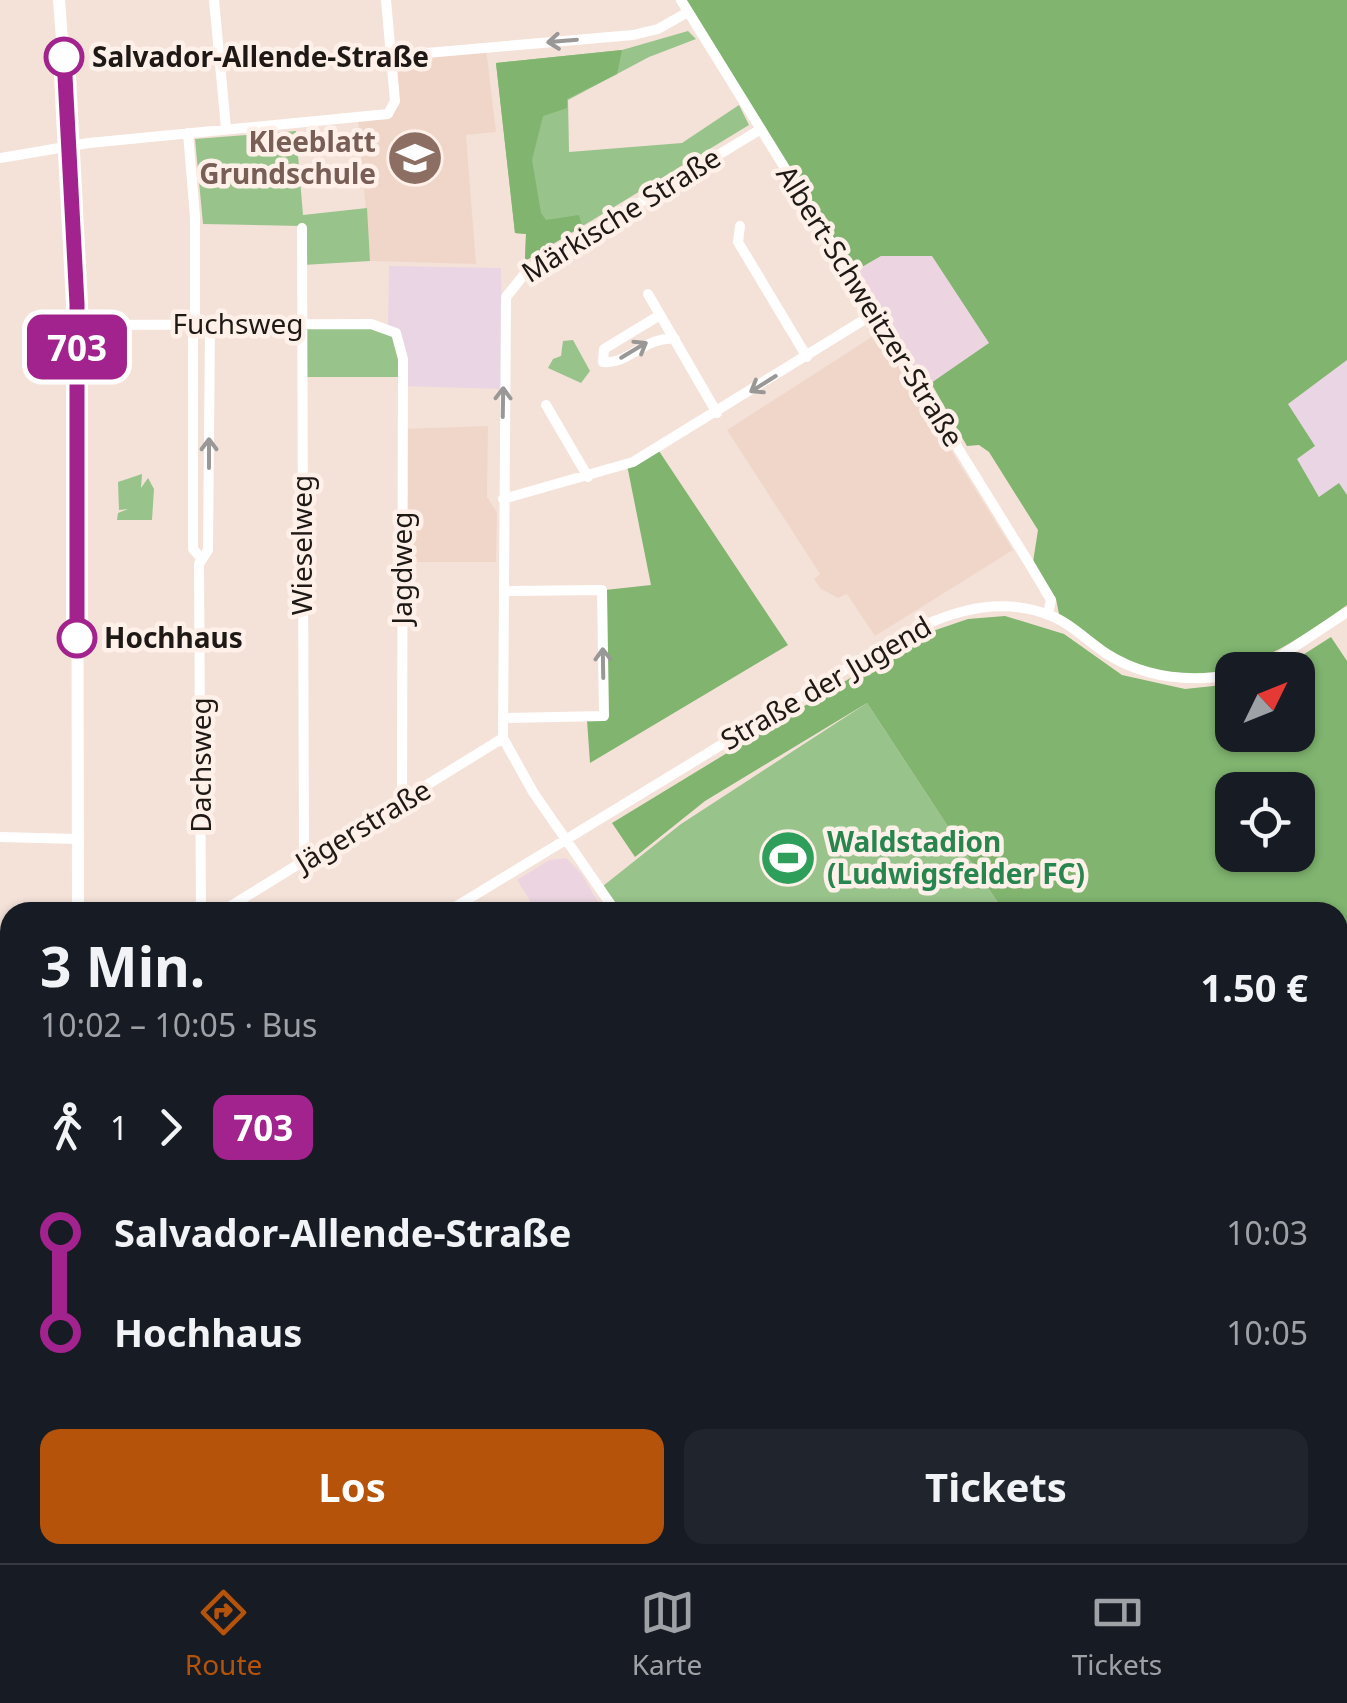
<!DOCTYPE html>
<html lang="de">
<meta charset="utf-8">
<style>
:root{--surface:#171b24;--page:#20242c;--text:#f1f3f6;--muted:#9ea1a6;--line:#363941;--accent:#b45309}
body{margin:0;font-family:"Noto Sans",sans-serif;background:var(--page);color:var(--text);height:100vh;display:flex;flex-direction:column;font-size:38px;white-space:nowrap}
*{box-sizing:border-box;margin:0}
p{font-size:32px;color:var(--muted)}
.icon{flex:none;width:55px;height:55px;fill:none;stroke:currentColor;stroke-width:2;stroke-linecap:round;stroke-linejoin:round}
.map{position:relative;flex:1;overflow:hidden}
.details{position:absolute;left:0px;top:902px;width:1348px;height:662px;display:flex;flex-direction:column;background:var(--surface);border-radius:30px 30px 0 0;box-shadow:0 2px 8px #0004}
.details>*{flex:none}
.badge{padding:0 20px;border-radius:15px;font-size:35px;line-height:65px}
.needle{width:65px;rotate:47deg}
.tools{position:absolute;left:1215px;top:652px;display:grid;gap:20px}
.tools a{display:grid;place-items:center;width:100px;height:100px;border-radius:20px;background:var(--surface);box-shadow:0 2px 8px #0004;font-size:50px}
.map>.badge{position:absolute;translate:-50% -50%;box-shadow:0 0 0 5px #fff}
.legs{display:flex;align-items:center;gap:15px;height:110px;padding:0 40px;font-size:32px}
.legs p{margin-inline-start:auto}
.overview{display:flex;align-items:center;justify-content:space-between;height:170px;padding:0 40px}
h1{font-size:55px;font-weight:700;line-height:75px}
.cta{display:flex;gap:20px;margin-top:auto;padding:20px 40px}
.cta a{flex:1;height:115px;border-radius:20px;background:var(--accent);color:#fff;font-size:40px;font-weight:700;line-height:115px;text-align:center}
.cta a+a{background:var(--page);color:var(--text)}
ul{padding:0 40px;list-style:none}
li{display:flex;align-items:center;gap:35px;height:100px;font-size:38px}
li i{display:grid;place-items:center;width:15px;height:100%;margin:0 12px;background:currentColor}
li i::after{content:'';width:25px;height:25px;margin:-12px;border:8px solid;border-radius:50%;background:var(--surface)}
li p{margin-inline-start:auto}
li:first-child i{background:linear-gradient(#0000 50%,currentColor 0)}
li:last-child i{background:linear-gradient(currentColor 50%,#0000 0)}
.tab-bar{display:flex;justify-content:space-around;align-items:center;height:140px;border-top:2px solid var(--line);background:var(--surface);font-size:28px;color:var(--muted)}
.tab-bar a{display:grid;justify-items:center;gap:5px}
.tab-bar .selected{color:var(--accent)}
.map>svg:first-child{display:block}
.commercial{fill:#ecd5e1}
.industrial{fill:#e9d5e4}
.built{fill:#f0d6c9}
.green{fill:#98c38b}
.forest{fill:#80b46f;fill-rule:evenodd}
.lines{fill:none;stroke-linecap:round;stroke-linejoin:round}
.minor{stroke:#fff;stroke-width:10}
.major{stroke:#fff;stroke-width:12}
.highway{stroke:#fff;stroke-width:14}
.rail{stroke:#433b37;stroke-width:2.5;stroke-dasharray:5 10;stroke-linecap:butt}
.oneway{stroke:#9a9896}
.line-1-casing{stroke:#fff;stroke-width:22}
.line-1{stroke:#a2238e;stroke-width:15}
.stop-1-dot{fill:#fff;stroke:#a2238e;stroke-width:5}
.labels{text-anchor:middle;stroke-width:9;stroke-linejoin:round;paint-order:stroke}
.stop-label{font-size:28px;font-weight:bold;fill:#1f1916;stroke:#fff0e9;text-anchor:start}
.education-label{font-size:28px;font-weight:bold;fill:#785e54;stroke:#fff0e9;text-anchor:end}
.street-label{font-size:28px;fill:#1f1916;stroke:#fff0e9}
.leisure-label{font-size:28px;font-weight:bold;fill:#27864d;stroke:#fff0e9;text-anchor:start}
</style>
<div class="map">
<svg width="1347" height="1563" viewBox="0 0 1347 1563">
<rect width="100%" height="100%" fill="#f4e2d9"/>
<!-- commercial -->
<path class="commercial" d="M881,256H933L990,344L925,387L855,272Z
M566,858L581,873L604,912H537L517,880L549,860Z"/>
<!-- industrial -->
<path class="industrial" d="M389,266L501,268L503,389L401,386L388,327Z
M1347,360V495L1339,483L1320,498L1296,459L1315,447L1288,404Z"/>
<!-- built -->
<path class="built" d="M486,48L496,132L466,135L476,264L370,261L358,117L390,112L392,56Z
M878,333L1013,550L875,636L847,594L838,598L821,589L814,579L820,574L727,430Z
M488,426L487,497L497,512L496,562H402V429Z"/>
<!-- green -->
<path class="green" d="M688,31L696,39L649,57L568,100L569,152L682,143L739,105L749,125L525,261L526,234L515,233L496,63L622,50Z
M296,131L303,215L367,208L370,261L303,265L302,226L203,224L195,139Z
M302,324L388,327L396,333L402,377H301Z
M573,340L590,371L581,383L548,368L553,359L561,356L563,341Z
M142,474L141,488L148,478L154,489L152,520H117L118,513L128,509L119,510L118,482Z
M867,703L1004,912H621L603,886L681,824Z
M0,1038L10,1039V1111L0,1109Z
M0,1187L10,1191V1260L0,1261Z"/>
<!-- forest -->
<path class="forest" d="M681,0H1347V360L1288,404L1315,446L1297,459L1319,497L1339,483L1347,495V605C1279,654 1207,701 1122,658C1100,647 1079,629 1059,614L1056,599L1033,562L1038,530L989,452L979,445L967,446L931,383L989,343L932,256H881L855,271Z
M622,50L617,74L567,99V108L543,116L532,160L541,213L546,220L579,215L582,226L525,261L526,234L515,233L496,63Z
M657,448L788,645L590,763L587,720L606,718L605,590L651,585L627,465Z
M1005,616L1064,634L1122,675L1185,689L1232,684V735H1298V670H1279L1331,637L1347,661V1329L1338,1335V912H1004L867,703L705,801L635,857L612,823L921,635L968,619ZM1232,790H1298V855H1232Z
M1347,1380V1563H1269L1244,1555H1338V1387Z"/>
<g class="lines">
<!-- minor -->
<path class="minor" d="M214,0L226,128
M681,0L1029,563L1051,600L1048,614
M392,56L633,35L658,29L688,12
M188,133L195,217V324
M0,158L89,143L388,114L395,101L386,0
M740,226L738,242L807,357
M302,228L304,861
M648,294L717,413
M660,315L604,349L603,362C629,365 646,335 675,339
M193,324V549L201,558
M77,325L371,324L396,333L403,359L402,803
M546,405L588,477
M503,499L633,462L875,313
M1249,670L1276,659L1347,612
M503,718L604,716L602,590L504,591
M0,837L78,839
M201,912L199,564L208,550L210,324
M221,912L503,738
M447,912L882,647C932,618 991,592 1049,615C1071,623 1088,642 1107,654C1145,678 1189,682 1232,675
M616,912L533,792L503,738L506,297L527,271L761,129
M0,1033H10
M0,1326L10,1325
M0,1466H10
M206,1555L207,1563
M576,1555L602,1563
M1006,1555L1013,1563
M74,1561L137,1555
M319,1563L325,1555
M480,1563L482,1555
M697,1563L700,1555"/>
<!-- major -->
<path class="major" d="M59,0L74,194L77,305L78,912
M74,1563V1555"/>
<!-- highway -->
<path class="highway" d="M0,1141L10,1144
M0,1172L10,1176
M1155,1555L1179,1563
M1244,1555L1269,1563"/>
<!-- rail -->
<path class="rail" d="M1338,1351L1347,1344
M1338,1373L1347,1367
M1051,1563L1063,1555
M1102,1563L1107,1555"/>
</g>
<!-- one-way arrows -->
<defs><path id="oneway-shaft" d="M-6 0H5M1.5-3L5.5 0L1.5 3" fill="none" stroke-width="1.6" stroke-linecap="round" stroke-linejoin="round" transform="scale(2.5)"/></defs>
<g class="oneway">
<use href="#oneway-shaft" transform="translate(562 41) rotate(175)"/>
<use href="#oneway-shaft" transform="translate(634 350) rotate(-31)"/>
<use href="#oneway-shaft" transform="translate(763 384) rotate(148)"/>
<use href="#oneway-shaft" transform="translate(503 402) rotate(-89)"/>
<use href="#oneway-shaft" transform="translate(209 453) rotate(-90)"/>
<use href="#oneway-shaft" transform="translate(603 663) rotate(-91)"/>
</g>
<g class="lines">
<!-- line-1 casing -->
<g class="line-1-casing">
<path id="line-1" d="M64,57L77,304V638"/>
</g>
<!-- line-1 -->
<use href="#line-1" class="line-1"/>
</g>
<!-- icons -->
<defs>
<g id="school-disc" transform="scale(2.875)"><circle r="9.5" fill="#8d6e63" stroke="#fff0e9"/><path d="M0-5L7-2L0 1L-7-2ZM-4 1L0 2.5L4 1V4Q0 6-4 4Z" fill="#fff"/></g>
<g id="stadium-disc" transform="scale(2.875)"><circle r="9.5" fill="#2e9e5b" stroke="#fff0e9"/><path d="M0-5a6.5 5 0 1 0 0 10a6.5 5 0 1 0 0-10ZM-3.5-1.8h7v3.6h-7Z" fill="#fff"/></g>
</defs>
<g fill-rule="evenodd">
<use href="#school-disc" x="415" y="158"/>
<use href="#stadium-disc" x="788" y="858"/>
</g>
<!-- markers -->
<g class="stop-1-dot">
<circle cx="64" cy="57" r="18"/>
<circle cx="77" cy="638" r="18"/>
</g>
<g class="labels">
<!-- stop labels -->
<g class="stop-label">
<text x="92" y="67">Salvador-Allende-Straße</text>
<text x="104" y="648">Hochhaus</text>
</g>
<!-- education labels -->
<g class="education-label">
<text x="376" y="152">Kleeblatt<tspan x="376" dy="32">Grundschule</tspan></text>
</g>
<!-- street labels -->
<g class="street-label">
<text transform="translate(621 215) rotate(-32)" y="10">Märkische Straße</text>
<text transform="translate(870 306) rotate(58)" y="10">Albert-Schweitzer-Straße</text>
<text x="238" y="334">Fuchsweg</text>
<text transform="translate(302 545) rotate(-90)" y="10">Wieselweg</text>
<text transform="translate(402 568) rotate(-90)" y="10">Jagdweg</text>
<text transform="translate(826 683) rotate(-30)" y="10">Straße der Jugend</text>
<text transform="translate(201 765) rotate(-90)" y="10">Dachsweg</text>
<text transform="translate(363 826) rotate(-31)" y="10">Jägerstraße</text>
</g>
<!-- leisure labels -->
<g class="leisure-label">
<text x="827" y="852">Waldstadion<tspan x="827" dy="32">(Ludwigsfelder FC)</tspan></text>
</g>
</g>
</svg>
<div class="tools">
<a><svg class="needle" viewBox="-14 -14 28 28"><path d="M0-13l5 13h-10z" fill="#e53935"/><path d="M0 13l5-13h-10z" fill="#9ea1a6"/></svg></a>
<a><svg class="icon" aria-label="locate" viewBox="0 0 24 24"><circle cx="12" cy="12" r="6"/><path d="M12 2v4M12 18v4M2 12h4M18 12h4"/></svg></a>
</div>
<b class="badge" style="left:77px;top:347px;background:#a2238e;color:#fff">703</b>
<section class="details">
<div class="overview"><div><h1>3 Min.</h1><p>10:02 – 10:05 · Bus</p></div><b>1.50 €</b></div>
<div class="legs"><svg class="icon" aria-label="walk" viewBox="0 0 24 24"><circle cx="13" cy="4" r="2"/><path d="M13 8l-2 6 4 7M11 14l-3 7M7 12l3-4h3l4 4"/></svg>1<svg class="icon" aria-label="forward" viewBox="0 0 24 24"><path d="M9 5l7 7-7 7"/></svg><b class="badge" style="background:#a2238e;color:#fff">703</b></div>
<ul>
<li><i style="color:#a2238e"></i><b>Salvador-Allende-Straße</b><p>10:03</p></li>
<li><i style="color:#a2238e"></i><b>Hochhaus</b><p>10:05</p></li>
</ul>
<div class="cta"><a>Los</a><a>Tickets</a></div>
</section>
</div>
<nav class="tab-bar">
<a class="selected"><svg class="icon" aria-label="directions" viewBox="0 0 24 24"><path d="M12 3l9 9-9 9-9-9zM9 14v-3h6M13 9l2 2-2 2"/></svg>Route</a>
<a><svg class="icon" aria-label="map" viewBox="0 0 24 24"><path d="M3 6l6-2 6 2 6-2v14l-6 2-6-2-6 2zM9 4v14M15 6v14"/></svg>Karte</a>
<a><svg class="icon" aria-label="tickets" viewBox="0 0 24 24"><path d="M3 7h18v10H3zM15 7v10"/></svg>Tickets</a>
</nav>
